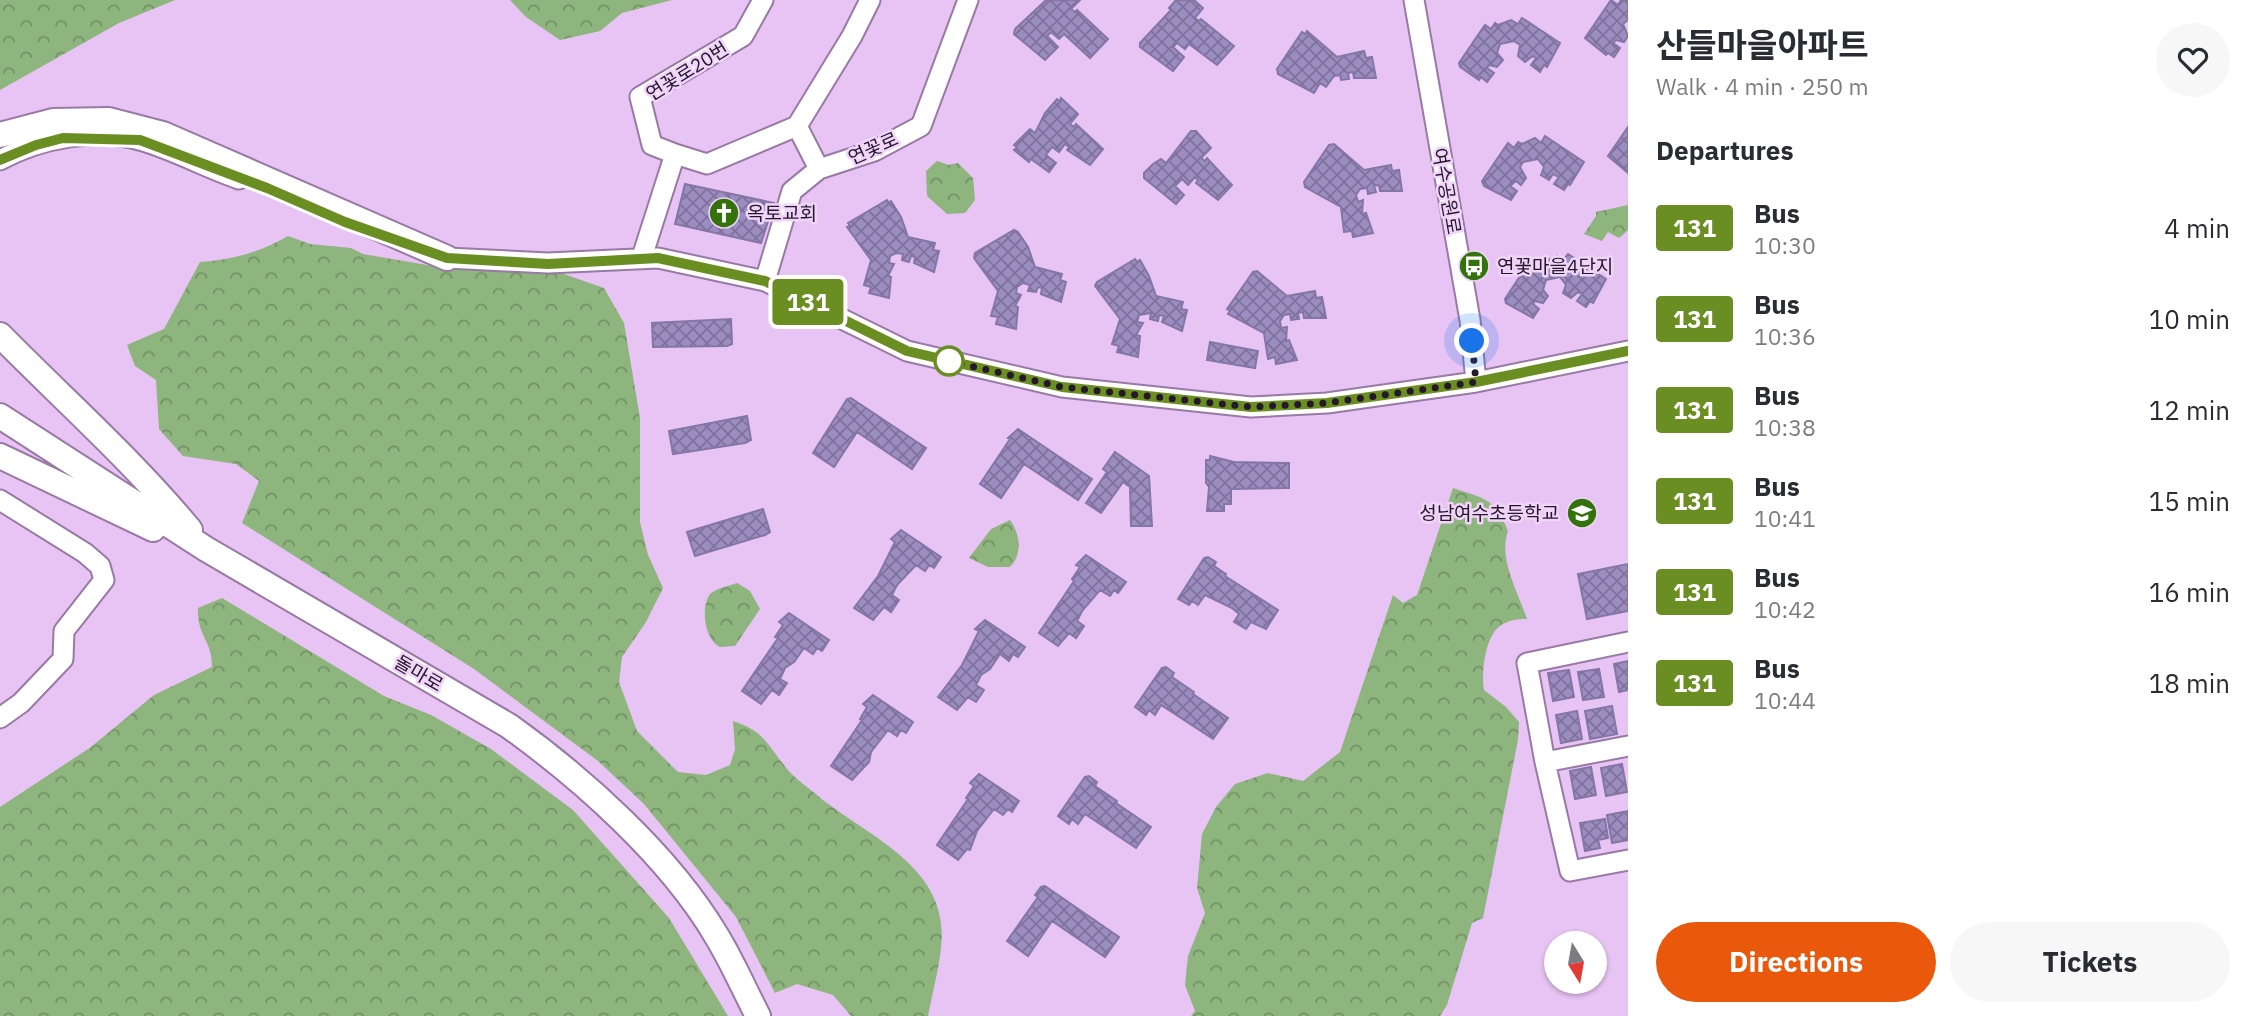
<!DOCTYPE html>
<meta charset="utf-8">
<style>
:root{--surface:#fff;--page:#f7f7f7;--text:#2b2b33;--muted:#7c7c81;--accent:#ea580c}
body{margin:0;font-family:"IBM Plex Sans","Noto Sans KR",sans-serif;background:var(--page);color:var(--text);height:100vh;display:flex;flex-direction:column;font-size:26px;white-space:nowrap}
*{box-sizing:border-box;margin:0}
p{font-size:23px;color:var(--muted)}
.icon{flex:none;width:38px;height:38px;fill:none;stroke:currentColor;stroke-width:2;stroke-linecap:round;stroke-linejoin:round}
.map{position:relative;flex:1;overflow:hidden}
.side{display:flex;flex-direction:column;background:var(--surface);width:630px}
.side>*{flex:none}
.badge{padding:0 14px;border-radius:5px;font-size:24px;line-height:46px}
.needle{width:46px;rotate:169deg}
.fabs{position:absolute;left:1544px;top:931px;display:grid;gap:14px}
.fabs a{display:grid;place-items:center;width:63px;height:63px;border-radius:50%;background:var(--surface);box-shadow:0 2px 5px #0004;font-size:35px}
.you{position:absolute;width:35px;height:35px;margin:-18px;border:5px solid #fff;border-radius:50%;background:#1a73e8;box-shadow:0 0 0 10px #1a73e833}
.map>.badge{position:absolute;translate:-50% -50%;box-shadow:0 0 0 4px #fff}
h2{padding:0 28px;font-size:26px;line-height:63px}
.round{display:grid;place-items:center;flex:none;width:74px;height:74px;border-radius:37px;background:var(--page)}
.summary{display:flex;align-items:center;justify-content:space-between;height:119px;padding:0 28px}
h1{font-size:33px;font-weight:700;line-height:52px}
.button{display:flex;gap:14px;margin-top:auto;padding:14px 28px}
.button a{flex:1;height:80px;border-radius:42px;background:var(--accent);color:#fff;font-size:28px;font-weight:700;line-height:80px;text-align:center}
.button a+a{background:var(--page);color:var(--text)}
ul{padding:0;list-style:none}
li{display:flex;align-items:center;gap:21px;height:91px;padding:0 28px}
li div{flex:1}
li b{display:block;font-size:26px}
li em{font-style:normal}
li .badge{min-width:77px;font-weight:700;text-align:center}
main{display:flex;flex:1;min-height:0}
.map>svg:first-child{display:block}
.forest{fill:url(#forest-crowns)}
.building{fill:url(#building-cross-hatch);stroke:#8476a7;stroke-width:2}
.lines{fill:none;stroke-linecap:round;stroke-linejoin:round}
.minor-casing{stroke:#9979a5;stroke-width:23}
.major-casing{stroke:#9979a5;stroke-width:28}
.minor{stroke:#fff;stroke-width:19}
.major{stroke:#fff;stroke-width:24}
.line-casing{stroke:#fff;stroke-width:16}
.line{stroke:#6b8e23;stroke-width:10}
.walk{stroke:#251829;stroke-width:7;stroke-dasharray:0 12.6}
.stop-dot{fill:#fff;stroke:#6b8e23;stroke-width:3.5}
.labels{text-anchor:middle;stroke-width:5;stroke-linejoin:round;paint-order:stroke}
.street-label{font-size:19px;fill:#251829;stroke:#f0d4fa}
.poi-label{font-size:19px;fill:#251829;stroke:#f0d4fa;text-anchor:start}
</style>
<main>
<div class="map">
<svg width="1628" height="1016" viewBox="0 0 1628 1016">
<defs>
<pattern id="forest-crowns" width="20" height="18" patternUnits="userSpaceOnUse" patternTransform="scale(1.75)"><rect width="20" height="18" fill="#8db57d"/><path d="M2 6a3 3 0 1 1 6 0M12 15a3 3 0 1 1 6 0" fill="none" stroke="#739266"/></pattern>
<pattern id="building-cross-hatch" width="8" height="8" patternUnits="userSpaceOnUse" patternTransform="scale(1.75)"><rect width="8" height="8" fill="#9b8dbf"/><path d="M0 0l8 8M0 8l8-8" fill="none" stroke="#7e729b"/></pattern>
</defs>
<rect width="100%" height="100%" fill="#e7c4f3"/>
<!-- forest -->
<path class="forest" d="M0,0H175L119,23L0,90Z
M510,0H672L622,13L600,31L560,40L526,17Z
M937,161L949,165L958,163L973,178L975,200L965,213L947,214L927,196L926,171Z
M1628,205V230L1619,238L1608,232L1602,241L1584,234L1596,216V212Z
M288,236L310,244L351,248L363,254L427,265L466,270L561,273L604,288L624,323L640,418V522L648,555L663,588L646,622L622,657L619,682L637,731L678,772L706,775L730,765L735,749L733,721C763,731 766,742 784,765C791,775 802,783 812,791C862,835 951,864 941,947C939,970 932,993 928,1016H851L833,995L797,984L775,993L736,917L644,804L598,761L474,669L242,523L259,481L236,464L183,456L159,429L156,380L135,366L127,345L164,329L200,262C231,260 261,252 288,236Z
M1453,488C1486,499 1494,498 1508,531C1498,559 1518,592 1527,619C1518,619 1508,620 1500,626C1485,636 1481,674 1484,690L1506,707L1519,722L1518,740L1483,918L1472,923L1447,1005L1440,1016H1191L1195,1011L1185,985L1188,956L1205,913L1197,888L1202,834L1216,807L1235,784L1268,773L1303,781L1340,752L1393,595L1403,603L1417,595Z
M1010,520C1020,534 1023,554 1010,567H988L969,558L991,529Z
M737,583L750,591L760,609L735,646L720,647C705,640 700,608 710,594C716,588 729,586 737,583Z
M222,598L384,696L431,715L491,749L573,810L669,918L728,1016H0V807L91,747L154,695L212,667C212,639 197,637 198,608Z"/>
<!-- building -->
<path class="building" d="M1046,0H1080L1071,9L1075,12L1077,10L1108,39L1090,58L1064,34L1059,39L1051,32L1047,36L1058,47L1045,60L1014,34L1015,29Z
M1176,0H1194L1203,8L1195,18L1199,21L1201,19L1234,46L1217,65L1189,44L1185,49L1177,43L1173,47L1184,57L1173,71L1140,47V43L1171,10L1169,8Z
M1611,0L1618,5L1621,0H1628V20L1623,24L1628,36L1624,42L1616,40L1613,43L1620,48L1614,57L1608,53L1606,55L1585,38Z
M1522,18L1560,43L1547,67L1544,65L1540,72L1531,65L1536,58L1533,56L1525,62L1518,56L1520,45L1514,41L1500,44L1497,53L1503,60L1497,67L1489,65L1487,68L1494,73L1487,82L1481,77L1479,80L1460,67L1459,63L1485,25L1491,29L1495,23L1498,25L1511,20L1518,24Z
M1307,31L1337,57L1364,51L1366,58L1372,57L1376,78H1354L1353,72L1348,73L1349,79L1341,80L1340,75L1334,76L1326,87L1320,83L1314,93L1278,74L1277,69L1302,32L1305,34Z
M1061,98L1078,114L1070,124L1074,127L1076,124L1103,149L1090,165L1067,150L1069,147L1065,144L1059,152L1052,147L1046,155L1056,163L1049,172L1031,159L1029,162L1014,150L1017,147L1014,145L1030,129L1035,133L1045,113L1057,99L1060,101Z
M1628,127V173L1608,156Z
M1191,131H1196L1211,148L1201,158L1205,161L1207,158L1232,185L1218,200L1196,183L1198,180L1195,177L1188,185L1182,179L1175,186L1184,195L1176,204L1144,178V173L1153,164L1161,159L1166,163Z
M1545,136L1584,162L1570,185L1568,184L1564,190L1554,184L1559,177L1553,174L1549,180L1541,175L1544,167L1538,159L1523,162L1520,167L1526,178L1521,185L1516,181L1510,186L1517,191L1511,200L1484,186L1482,181L1508,143L1514,148L1518,142L1522,144L1535,138L1541,143Z
M1334,144L1364,170L1391,165L1392,171L1399,170L1402,191H1380L1379,185L1374,186L1376,192L1368,194L1367,188L1360,189L1356,195L1358,202L1363,200L1362,214L1366,213L1373,233L1353,237L1352,231L1344,232L1341,207L1305,187L1304,182L1329,145Z
M685,184L774,203L761,243L675,224Z
M887,200L889,203L891,201L901,217L908,237L935,243L933,250L939,251L934,272L914,263L915,257L911,256L909,262L902,260L903,254L896,253L890,256L889,263L894,264L888,276L891,277L889,298L869,293L871,287L864,285L871,260L847,227L850,226L848,223Z
M1014,230L1018,232L1028,247L1035,267L1062,274L1060,280L1066,282L1061,302L1041,294L1042,288L1038,287L1036,292L1028,291L1030,285L1023,283L1017,287L1016,293L1021,295L1015,306L1018,307L1016,329L996,324L998,317L991,316L998,291L974,258L975,253Z
M1568,254L1606,279L1593,303L1590,301L1586,307L1577,301L1582,294L1578,292L1571,298L1563,293L1566,285L1560,277L1546,280L1543,290L1548,296L1543,303L1535,301L1533,304L1539,309L1533,318L1506,303L1505,299L1530,261L1537,265L1541,259H1555L1557,256L1563,260Z
M1135,259L1137,262L1140,260L1149,276L1156,296L1183,302L1181,309L1187,310L1182,331L1162,322L1164,316L1159,315L1158,321L1150,319L1151,313L1139,315L1137,322L1143,323L1136,335L1140,336L1138,357L1117,352L1119,346L1112,344L1120,319L1095,286L1097,282Z
M1257,271L1287,296L1315,291L1316,298L1322,297L1326,318H1304L1303,312L1298,313L1299,319L1291,320L1290,314L1284,315L1280,321L1281,328L1287,327L1286,341L1289,340L1297,360L1276,364L1275,357L1268,359L1264,333L1228,314L1230,311L1227,309L1246,282L1253,272Z
M731,319L732,344L727,346L653,347L652,323Z
M1210,342L1258,351L1255,368L1207,360Z
M851,398L926,448L912,469L857,432L834,467L813,453L847,399Z
M747,416L751,440L745,443L673,454L669,431Z
M1018,429L1092,479L1078,500L1024,464L1001,498L980,484L1010,439L1008,438Z
M1115,452L1149,476L1152,526H1131L1130,487L1123,482L1101,513L1086,503L1107,472L1103,469Z
M1210,456L1234,462L1289,463V488L1231,489V504H1224V511H1207L1209,487L1206,483V460H1210Z
M763,509L770,532L765,535L695,556L687,532Z
M901,530L941,557L934,568L929,565L925,571L916,565L897,585L892,595L899,600L891,612L884,607L873,620L854,608L878,576L895,542L891,539Z
M1086,555L1126,582L1118,593L1114,590L1110,596L1100,590L1082,611L1077,621L1084,626L1076,638L1069,633L1058,646L1039,633L1074,581L1072,579L1080,567L1076,565Z
M1208,557L1216,562L1214,566L1226,574L1225,576L1278,610L1266,629L1251,622L1246,629L1234,622L1239,614L1232,608L1205,595L1198,605L1192,601L1189,605L1178,599L1204,558Z
M1628,564V611L1587,619L1578,574Z
M789,613L829,640L822,651L817,648L813,654L804,648L794,662L785,668L780,679L787,683L779,695L772,690L761,704L742,691L778,638L775,637L783,625L779,622Z
M985,620L1025,647L1018,657L1013,654L1009,661L1000,654L990,669L981,675L976,685L984,690L976,702L968,697L957,710L938,697L962,665L979,631L975,629Z
M1628,661V690L1619,692L1614,664Z
M1166,667L1174,673L1172,677L1194,692L1193,694L1228,718L1213,739L1161,705L1155,715L1149,710L1146,715L1135,707L1162,668Z
M1599,669L1604,697L1583,700L1578,672Z
M1569,670L1574,697L1553,701L1548,673Z
M873,695L913,722L906,733L901,730L897,736L888,730L871,752L869,762L852,780L831,766L862,720L860,719L867,707L863,704Z
M1612,706L1617,734L1590,739L1585,711Z
M1577,711L1582,739L1561,743L1556,715Z
M1622,764L1627,792L1606,796L1601,768Z
M1591,767L1596,795L1575,799L1570,771Z
M979,774L1019,801L1012,812L1008,809L1003,815L994,809L977,831L970,850L967,849L958,860L937,845L968,799L966,798L974,786L970,783Z
M1089,776L1097,782L1095,786L1117,801L1116,803L1151,827L1136,848L1085,814L1078,824L1072,819L1069,824L1058,816L1085,777Z
M1628,811V840L1612,843L1607,815Z
M1605,819L1608,838L1598,840L1600,848L1585,851L1580,823Z
M1045,886L1119,937L1105,957L1052,921L1028,956L1007,941L1038,897L1035,895L1041,887Z"/>
<g class="lines">
<!-- minor casing -->
<g class="minor-casing">
<path id="minor" d="M1414,0L1470,320L1476,382
M675,154L707,164L797,126
M0,160C40,138 98,127 143,141C176,151 207,168 239,179
M819,169L797,126L852,36L870,0
M434,253L447,258L548,263L658,258L765,281L907,351L1062,387L1251,407L1327,403L1476,382L1628,351
M642,257L675,154L652,145L640,97L743,36L763,0
M765,281L792,191L819,169L874,151L921,126L968,0
M0,500L85,553L100,566L104,580L64,631L63,659L21,703L0,718
M1628,642L1527,663L1545,762L1570,871L1628,860
M1545,762L1628,746"/>
</g>
<!-- major casing -->
<g class="major-casing">
<path id="major" d="M0,135L53,121L109,120L163,134L447,258
M0,335C64,400 132,460 190,530
M0,416L206,549L509,726C583,779 669,856 716,935C732,961 744,989 758,1016
M0,456L153,529"/>
</g>
<!-- minor -->
<use href="#minor" class="minor"/>
<!-- major -->
<use href="#major" class="major"/>
</g>
<g class="lines">
<!-- line casing -->
<g class="line-casing">
<path id="line" d="M0,160L36,145L63,138L140,140L267,188L345,222L447,258L548,264L658,258L765,281L907,351L1062,387L1251,407L1327,403L1476,382L1628,351"/>
</g>
<!-- line -->
<use href="#line" class="line"/>
<!-- walk -->
<path class="walk" d="M949,361L1062,387L1251,407L1327,403L1476,382L1472,341"/>
</g>
<!-- icons -->
<defs>
<g id="church-disc" transform="scale(1.575)"><circle r="9.5" fill="#34730b" stroke="#f0d4fa"/><path d="M-1.2-6h2.4v3.5h3.3v2.4h-3.3V6h-2.4V-.1h-3.3v-2.4h3.3Z" fill="#fff"/></g>
<g id="bus-disc" transform="scale(1.575)"><circle r="9.5" fill="#34730b" stroke="#f0d4fa"/><path d="M-5-6H5V4H4V6H2V4H-2V6H-4V4H-5ZM-3.5-4V0h7V-4ZM-3.5 1.2v1.5H-2V1.2ZM2 1.2v1.5H3.5V1.2Z" fill="#fff"/></g>
<g id="school-disc" transform="scale(1.575)"><circle r="9.5" fill="#34730b" stroke="#f0d4fa"/><path d="M0-5L7-2L0 1L-7-2ZM-4 1L0 2.5L4 1V4Q0 6-4 4Z" fill="#fff"/></g>
</defs>
<g fill-rule="evenodd">
<use href="#church-disc" x="724" y="213"/>
<use href="#bus-disc" x="1474" y="266"/>
<use href="#school-disc" x="1582" y="513"/>
</g>
<!-- markers -->
<circle class="stop-dot" cx="949" cy="361" r="14"/>
<g class="labels">
<!-- street labels -->
<g class="street-label">
<text transform="translate(687 71) rotate(-32)" y="7">연꽃로20번</text>
<text transform="translate(873 148) rotate(-24)" y="7">연꽃로</text>
<text transform="translate(1447 191) rotate(80)" y="7">여수공원로</text>
<text transform="translate(419 673) rotate(30)" y="7">돌마로</text>
</g>
<!-- poi labels -->
<g class="poi-label">
<text x="747" y="220">옥토교회</text>
<text x="1497" y="273">연꽃마을4단지</text>
<text x="1559" y="520" text-anchor="end">성남여수초등학교</text>
</g>
</g>
</svg>
<div class="fabs">
<a><svg class="needle" viewBox="-14 -14 28 28"><path d="M0-13l5 13h-10z" fill="#e53935"/><path d="M0 13l5-13h-10z" fill="#7c7c81"/></svg></a>
</div>
<div class="you" style="left:1472px;top:341px"></div>
<b class="badge" style="left:808px;top:302px;background:#6b8e23;color:#fff">131</b>
</div>
<section class="side">
<div class="summary"><div><h1>산들마을아파트</h1><p>Walk · 4 min · 250 m</p></div><a class="round"><svg class="icon" aria-label="heart" viewBox="0 0 24 24"><path d="M12 20l-8-8c-3-5 5-10 8-4 3-6 11-1 8 4z"/></svg></a></div>
<h2>Departures</h2>
<ul>
<li><span class="badge" style="background:#6b8e23;color:#fff">131</span><div><b>Bus</b><p>10:30</p></div><em>4 min</em></li>
<li><span class="badge" style="background:#6b8e23;color:#fff">131</span><div><b>Bus</b><p>10:36</p></div><em>10 min</em></li>
<li><span class="badge" style="background:#6b8e23;color:#fff">131</span><div><b>Bus</b><p>10:38</p></div><em>12 min</em></li>
<li><span class="badge" style="background:#6b8e23;color:#fff">131</span><div><b>Bus</b><p>10:41</p></div><em>15 min</em></li>
<li><span class="badge" style="background:#6b8e23;color:#fff">131</span><div><b>Bus</b><p>10:42</p></div><em>16 min</em></li>
<li><span class="badge" style="background:#6b8e23;color:#fff">131</span><div><b>Bus</b><p>10:44</p></div><em>18 min</em></li>
</ul>
<div class="button"><a>Directions</a><a>Tickets</a></div>
</section>
</main>
